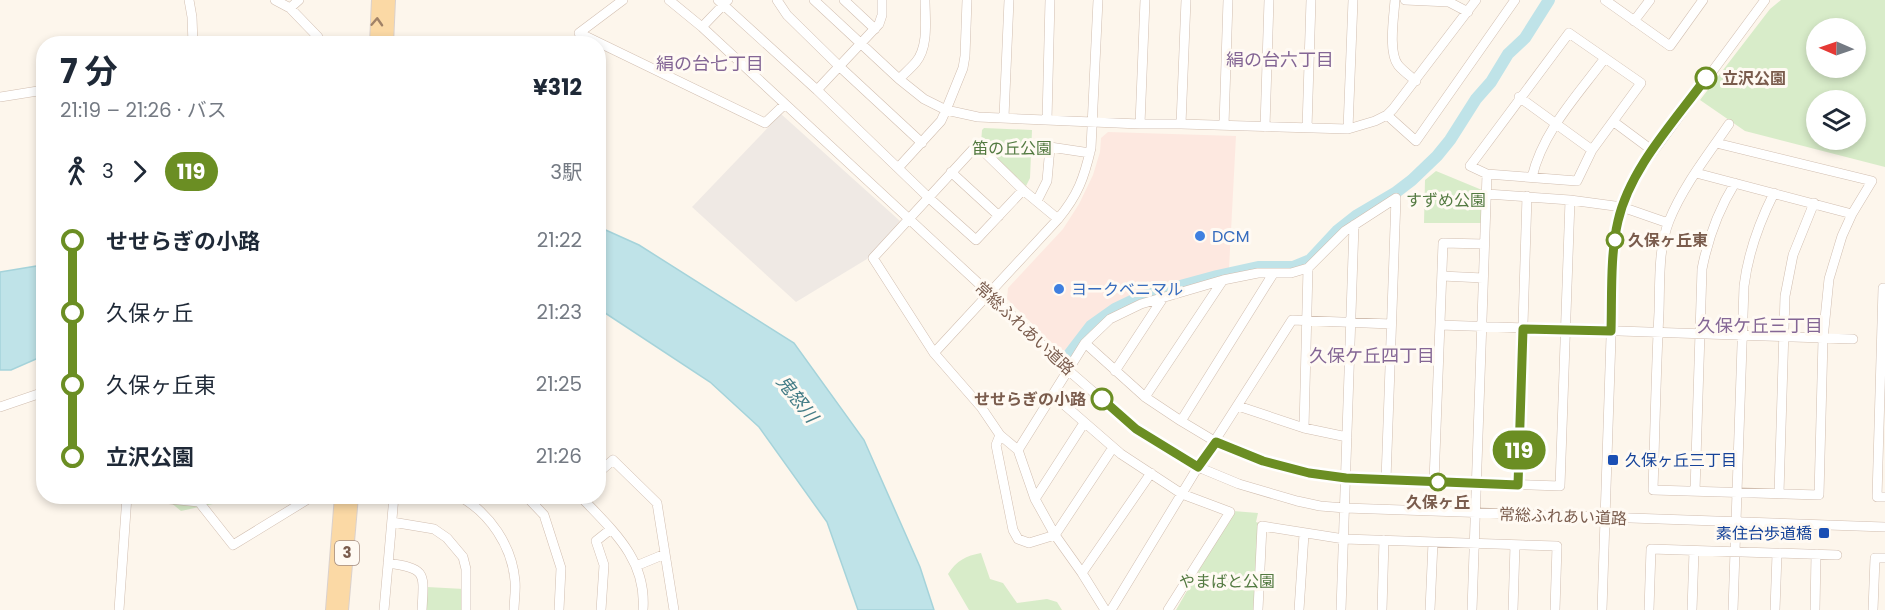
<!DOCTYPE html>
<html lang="ja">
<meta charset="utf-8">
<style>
:root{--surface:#fff;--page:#f6f6f7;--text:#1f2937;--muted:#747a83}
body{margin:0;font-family:Poppins,"Noto Sans JP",sans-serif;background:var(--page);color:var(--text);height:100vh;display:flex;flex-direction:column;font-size:22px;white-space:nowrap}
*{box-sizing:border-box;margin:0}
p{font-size:20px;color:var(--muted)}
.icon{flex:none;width:33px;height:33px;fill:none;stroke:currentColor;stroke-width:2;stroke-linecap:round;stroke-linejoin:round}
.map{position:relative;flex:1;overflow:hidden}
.side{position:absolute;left:36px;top:36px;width:570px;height:468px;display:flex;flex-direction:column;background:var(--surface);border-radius:24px;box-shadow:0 3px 9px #0003}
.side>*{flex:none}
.badge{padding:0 12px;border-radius:20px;font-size:21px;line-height:39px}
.needle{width:39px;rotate:272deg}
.tools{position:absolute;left:1806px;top:18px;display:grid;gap:12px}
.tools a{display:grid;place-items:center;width:60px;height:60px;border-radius:50%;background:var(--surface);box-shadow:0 3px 9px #0003;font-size:30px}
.map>.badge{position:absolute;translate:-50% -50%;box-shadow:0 0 0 3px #fff}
.legs{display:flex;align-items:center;gap:9px;height:66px;padding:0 24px;font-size:20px}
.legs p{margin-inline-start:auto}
.overview{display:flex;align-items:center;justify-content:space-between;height:102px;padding:0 24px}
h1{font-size:33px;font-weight:700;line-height:45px}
ul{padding:0 24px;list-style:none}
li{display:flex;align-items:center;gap:21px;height:72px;font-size:22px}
li i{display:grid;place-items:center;width:9px;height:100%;margin:0 8px;background:currentColor}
li i::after{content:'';width:15px;height:15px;margin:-8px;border:4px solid;border-radius:50%;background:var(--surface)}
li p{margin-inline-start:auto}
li:first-child i{background:linear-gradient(#0000 50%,currentColor 0)}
li:last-child i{background:linear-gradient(currentColor 50%,#0000 0)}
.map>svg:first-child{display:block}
.commercial{fill:#fde8e0}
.industrial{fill:#efe9e4}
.green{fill:#d8ecc9;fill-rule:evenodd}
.water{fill:#bfe3e8;stroke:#a5d3da;stroke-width:1.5}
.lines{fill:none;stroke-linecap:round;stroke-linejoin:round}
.river{stroke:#bfe3e8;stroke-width:12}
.minor-casing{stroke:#d1beb0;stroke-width:10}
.major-casing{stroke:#dad1cd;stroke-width:14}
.minor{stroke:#fff;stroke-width:9}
.major{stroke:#fbd9a5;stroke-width:12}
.oneway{stroke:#a18267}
.line-1-casing{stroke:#fff;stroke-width:14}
.line-1{stroke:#6b8e23;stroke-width:9}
.stop-1-dot{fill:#fff;stroke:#6b8e23;stroke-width:3}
.shop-dot{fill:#3f7fe0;stroke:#fffaf3;stroke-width:2}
.transit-dot{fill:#1a4fb4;stroke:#fffaf3;stroke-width:2}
.labels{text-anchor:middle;stroke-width:6;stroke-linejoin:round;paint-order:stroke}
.shield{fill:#fffaf3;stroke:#a28b7f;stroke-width:1.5}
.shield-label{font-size:15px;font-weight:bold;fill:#7a5c4d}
.stop-label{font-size:16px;font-weight:bold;fill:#7a5c4d;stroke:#fffaf3;text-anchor:start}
.park-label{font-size:16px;fill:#537a41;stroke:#fffaf3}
.shop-label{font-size:16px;fill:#366cbe;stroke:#fffaf3;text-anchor:start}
.street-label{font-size:16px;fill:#7a5c4d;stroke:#fffaf3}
.transit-label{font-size:16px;fill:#164399;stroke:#fffaf3;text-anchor:start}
.neighbourhood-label{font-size:18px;fill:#846695;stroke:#fffaf3}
.water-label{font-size:18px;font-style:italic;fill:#437c86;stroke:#fffaf3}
</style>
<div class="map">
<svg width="1885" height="610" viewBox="0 0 1885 610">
<rect width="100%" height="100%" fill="#fdf6ec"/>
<!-- commercial -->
<path class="commercial" d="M1108,132L1236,136L1229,269L1137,293L1120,301L1094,318L1062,353L1007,299L1008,288L1063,229L1079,204L1093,175L1100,152L1101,138Z"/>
<!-- industrial -->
<path class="industrial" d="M781,114L900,221L867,259L796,302L692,207Z"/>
<!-- green -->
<path class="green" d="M1781,0H1885V167L1745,131L1700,100L1770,9ZM1816,28H1856V68H1816ZM1816,100H1856V140H1816Z
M984,128L1032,130L1030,178L1026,186L981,143L982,130Z
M1436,171L1482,190L1481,223H1424L1425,180Z
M164,497H231L222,502L181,511Z
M1233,511L1258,513L1256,522L1259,523L1255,610H1176Z
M981,553L990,579L1003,583L1017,603L1047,599L1057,602L1062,610H969L948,574C957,560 966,556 981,553Z
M427,587L464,589L463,610H426Z"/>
<!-- water -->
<path class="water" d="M599,227L639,245L794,343L864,440L920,567L934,610H858L827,522L759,427L710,382L599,309Z
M43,265V356L11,370H0V272Z"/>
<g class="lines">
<!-- river -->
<path class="river" d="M1068,356L1091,326L1115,309L1140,297L1217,276L1258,267H1293L1310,260L1337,231L1356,216L1395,193L1412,180L1437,156L1450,140L1476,99L1491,82L1508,54L1525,38L1549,0"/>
<!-- minor casing -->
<g class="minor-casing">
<path id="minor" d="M189,0L192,17L193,44
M275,0L290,8L299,0
M623,0L579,33L765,123L785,104
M669,0L702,27L990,294L1068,370L1136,429L1198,467L1239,484L1297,501L1320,506L1345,508L1885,527
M718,0L817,90L928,197L976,240L1023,190
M777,0L787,15L840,67L922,143
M814,0L899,79L924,99L946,110L978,117L1140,124H1181L1348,129L1375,121L1387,115L1393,109L1476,0
M844,0L875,29
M1395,0C1394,16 1388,52 1398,65C1403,71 1410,76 1416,81
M1405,0L1449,2L1468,12
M1605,0L1670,46L1703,0
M290,8L318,37L305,44
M1634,21L1650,0
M702,27L728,0
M1569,33L1641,83L1592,150L1577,181L1487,174L1470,166Z
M899,79C904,74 911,68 916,62C929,46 925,19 925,0
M817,90L879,24L882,15V0
M0,97L44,90
M1519,97L1592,150
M1387,115L1416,141L1515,0
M1004,117L1009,0
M1047,120L1050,0
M1614,122L1653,151
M1140,124L1145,0
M1181,124L1186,0
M1224,125L1228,0
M1265,127L1269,0
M1307,128L1311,0
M1348,129L1353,0
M1716,143L1872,181L1852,214L1842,236L1829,279L1823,339L1819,495L1653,490C1655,430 1656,371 1659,312C1660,282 1658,249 1669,221C1683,186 1708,155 1729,124
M898,168L941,121L946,110L963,68L965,56L967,0
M951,172L999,216
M1696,173L1852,214
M1532,177C1543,131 1577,96 1605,58
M1487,194L1570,200L1622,207L1668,223
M1037,201L1047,181L1050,147L1090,153
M1058,219L1023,190L977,145L873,258L934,353L981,407L1000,435L1018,450L1035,499L1055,535L1082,573L1105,610
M1442,276L1483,278
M1885,288H1883L1877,497H1885
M1440,325L1853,339
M1085,343L1145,397L1181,421L1216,442L1263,461L1309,473L1346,478L1560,486L1570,200
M934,353L1058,219C1078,195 1084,178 1091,148L1098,0
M1115,371L1163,298
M1053,395L1121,454L1182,494L1230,512L1168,610
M1145,397L1223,280
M1238,406L1304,428L1347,437
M0,407L44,392
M1181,421L1273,274
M1304,428L1308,268
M1000,435L996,445L1013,530L1018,539L1029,543L1055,535L1112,449
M1018,450L1085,343L1110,319L1141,304L1223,280L1258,273H1291L1308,268L1345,231L1396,198
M598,473L613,460L657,503L674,610
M1386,480L1396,198
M1434,482L1443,243L1484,244
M1518,485L1527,196
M1695,491L1702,269C1708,238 1719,209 1735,183
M1779,493L1785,296L1793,255L1814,203
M139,496L199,502L233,545L313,496
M459,496C490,513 512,546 515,581C516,591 514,601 514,610
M526,496L544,515L561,568L559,610
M580,496C612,530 647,559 643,610
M1035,499L1084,423
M392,522L434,529L447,538L463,557L466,569V610
M388,563C427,569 424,572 422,610
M636,566L665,554
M1082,573L1151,473
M119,610L127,496
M384,610L394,496
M601,610L604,565L596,541L611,529
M1111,610L1198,467L1292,320L1391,324
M1258,610L1262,526L1344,539L1557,546L1555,610
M1299,610L1304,534
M1341,610L1354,225
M1382,610L1384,540
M1430,610L1433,542
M1472,610L1487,174
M1513,610L1515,545
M1602,610L1614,246C1616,217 1626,193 1641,168L1765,0
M1649,610L1651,549L1837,555
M1692,610L1694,551
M1733,610L1744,286C1748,253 1759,223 1774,193
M1775,610L1777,554
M1815,610L1816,554
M1873,610L1875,558H1885"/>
</g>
<!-- major casing -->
<g class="major-casing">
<path id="major" d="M376,44L378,0
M387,44L389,0
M332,610L341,496
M342,610L352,496"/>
</g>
<!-- minor -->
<use href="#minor" class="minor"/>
<!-- major -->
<use href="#major" class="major"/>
</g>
<!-- one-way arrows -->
<defs><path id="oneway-chevron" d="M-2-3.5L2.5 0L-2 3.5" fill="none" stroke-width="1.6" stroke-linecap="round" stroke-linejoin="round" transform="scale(1.5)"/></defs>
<use class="oneway" href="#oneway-chevron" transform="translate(377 22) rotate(-87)"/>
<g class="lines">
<!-- line-1 casing -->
<g class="line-1-casing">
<path id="line-1" d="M1102,399L1136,429L1198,467L1216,442L1263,461L1309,473L1346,478L1518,485L1523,329L1611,331C1612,297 1610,254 1618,221C1630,168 1675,121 1706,78"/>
</g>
<!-- line-1 -->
<use href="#line-1" class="line-1"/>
</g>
<!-- markers -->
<g class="stop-1-dot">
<circle cx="1706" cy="78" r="10"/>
<circle cx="1615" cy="240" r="8"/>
<circle cx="1102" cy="399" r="10"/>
<circle cx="1438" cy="482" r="8"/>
</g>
<g class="shop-dot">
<circle cx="1200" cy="236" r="6"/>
<circle cx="1059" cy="289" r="6"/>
</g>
<g class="transit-dot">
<rect x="1607" y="454" width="12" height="12" rx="3"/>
<rect x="1818" y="527" width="12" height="12" rx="3"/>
</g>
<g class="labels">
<!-- shield labels -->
<rect class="shield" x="335" y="541" width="24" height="24" rx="4.5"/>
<g class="shield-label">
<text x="347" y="558">3</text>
</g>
<!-- stop labels -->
<g class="stop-label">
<text x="1722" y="84">立沢公園</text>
<text x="1628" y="246">久保ヶ丘東</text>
<text x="1086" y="405" text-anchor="end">せせらぎの小路</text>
<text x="1438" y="508" text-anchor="middle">久保ヶ丘</text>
</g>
<!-- park labels -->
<g class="park-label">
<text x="1012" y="154">笛の丘公園</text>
<text x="1446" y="206">すずめ公園</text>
<text x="1227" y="587">やまばと公園</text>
</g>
<!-- shop labels -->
<g class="shop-label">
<text x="1212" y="242">DCM</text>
<text x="1071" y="295">ヨークベニマル</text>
</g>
<!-- street labels -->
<g class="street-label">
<text transform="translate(1025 328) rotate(43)" y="6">常総ふれあい道路</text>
<text transform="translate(1563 516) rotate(2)" y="6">常総ふれあい道路</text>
</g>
<!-- transit labels -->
<g class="transit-label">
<text x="1625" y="466">久保ヶ丘三丁目</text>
<text x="1812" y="539" text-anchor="end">素住台歩道橋</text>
</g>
<!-- neighbourhood labels -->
<g class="neighbourhood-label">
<text x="1280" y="66">絹の台六丁目</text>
<text x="710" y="70">絹の台七丁目</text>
<text x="1760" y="332">久保ケ丘三丁目</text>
<text x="1372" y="362">久保ケ丘四丁目</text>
</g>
<!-- water labels -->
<g class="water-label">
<text transform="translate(797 399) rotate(52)" y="6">鬼怒川</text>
</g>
</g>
</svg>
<div class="tools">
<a><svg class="needle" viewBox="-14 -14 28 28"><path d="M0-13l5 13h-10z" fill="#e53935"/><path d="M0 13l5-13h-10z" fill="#747a83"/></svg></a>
<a><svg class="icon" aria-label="layers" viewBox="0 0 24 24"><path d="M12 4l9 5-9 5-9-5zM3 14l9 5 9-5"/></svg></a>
</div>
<b class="badge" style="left:1519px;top:450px;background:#6b8e23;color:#fff">119</b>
<section class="side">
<div class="overview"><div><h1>7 分</h1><p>21:19 – 21:26 · バス</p></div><b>¥312</b></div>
<div class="legs"><svg class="icon" aria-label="walk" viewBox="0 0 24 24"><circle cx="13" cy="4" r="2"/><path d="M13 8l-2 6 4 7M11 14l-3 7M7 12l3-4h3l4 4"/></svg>3<svg class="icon" aria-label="forward" viewBox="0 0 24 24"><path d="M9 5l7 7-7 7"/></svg><b class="badge" style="background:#6b8e23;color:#fff">119</b><p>3駅</p></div>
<ul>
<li><i style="color:#6b8e23"></i><b>せせらぎの小路</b><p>21:22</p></li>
<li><i style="color:#6b8e23"></i><span>久保ヶ丘</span><p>21:23</p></li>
<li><i style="color:#6b8e23"></i><span>久保ヶ丘東</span><p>21:25</p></li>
<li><i style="color:#6b8e23"></i><b>立沢公園</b><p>21:26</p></li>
</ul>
</section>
</div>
